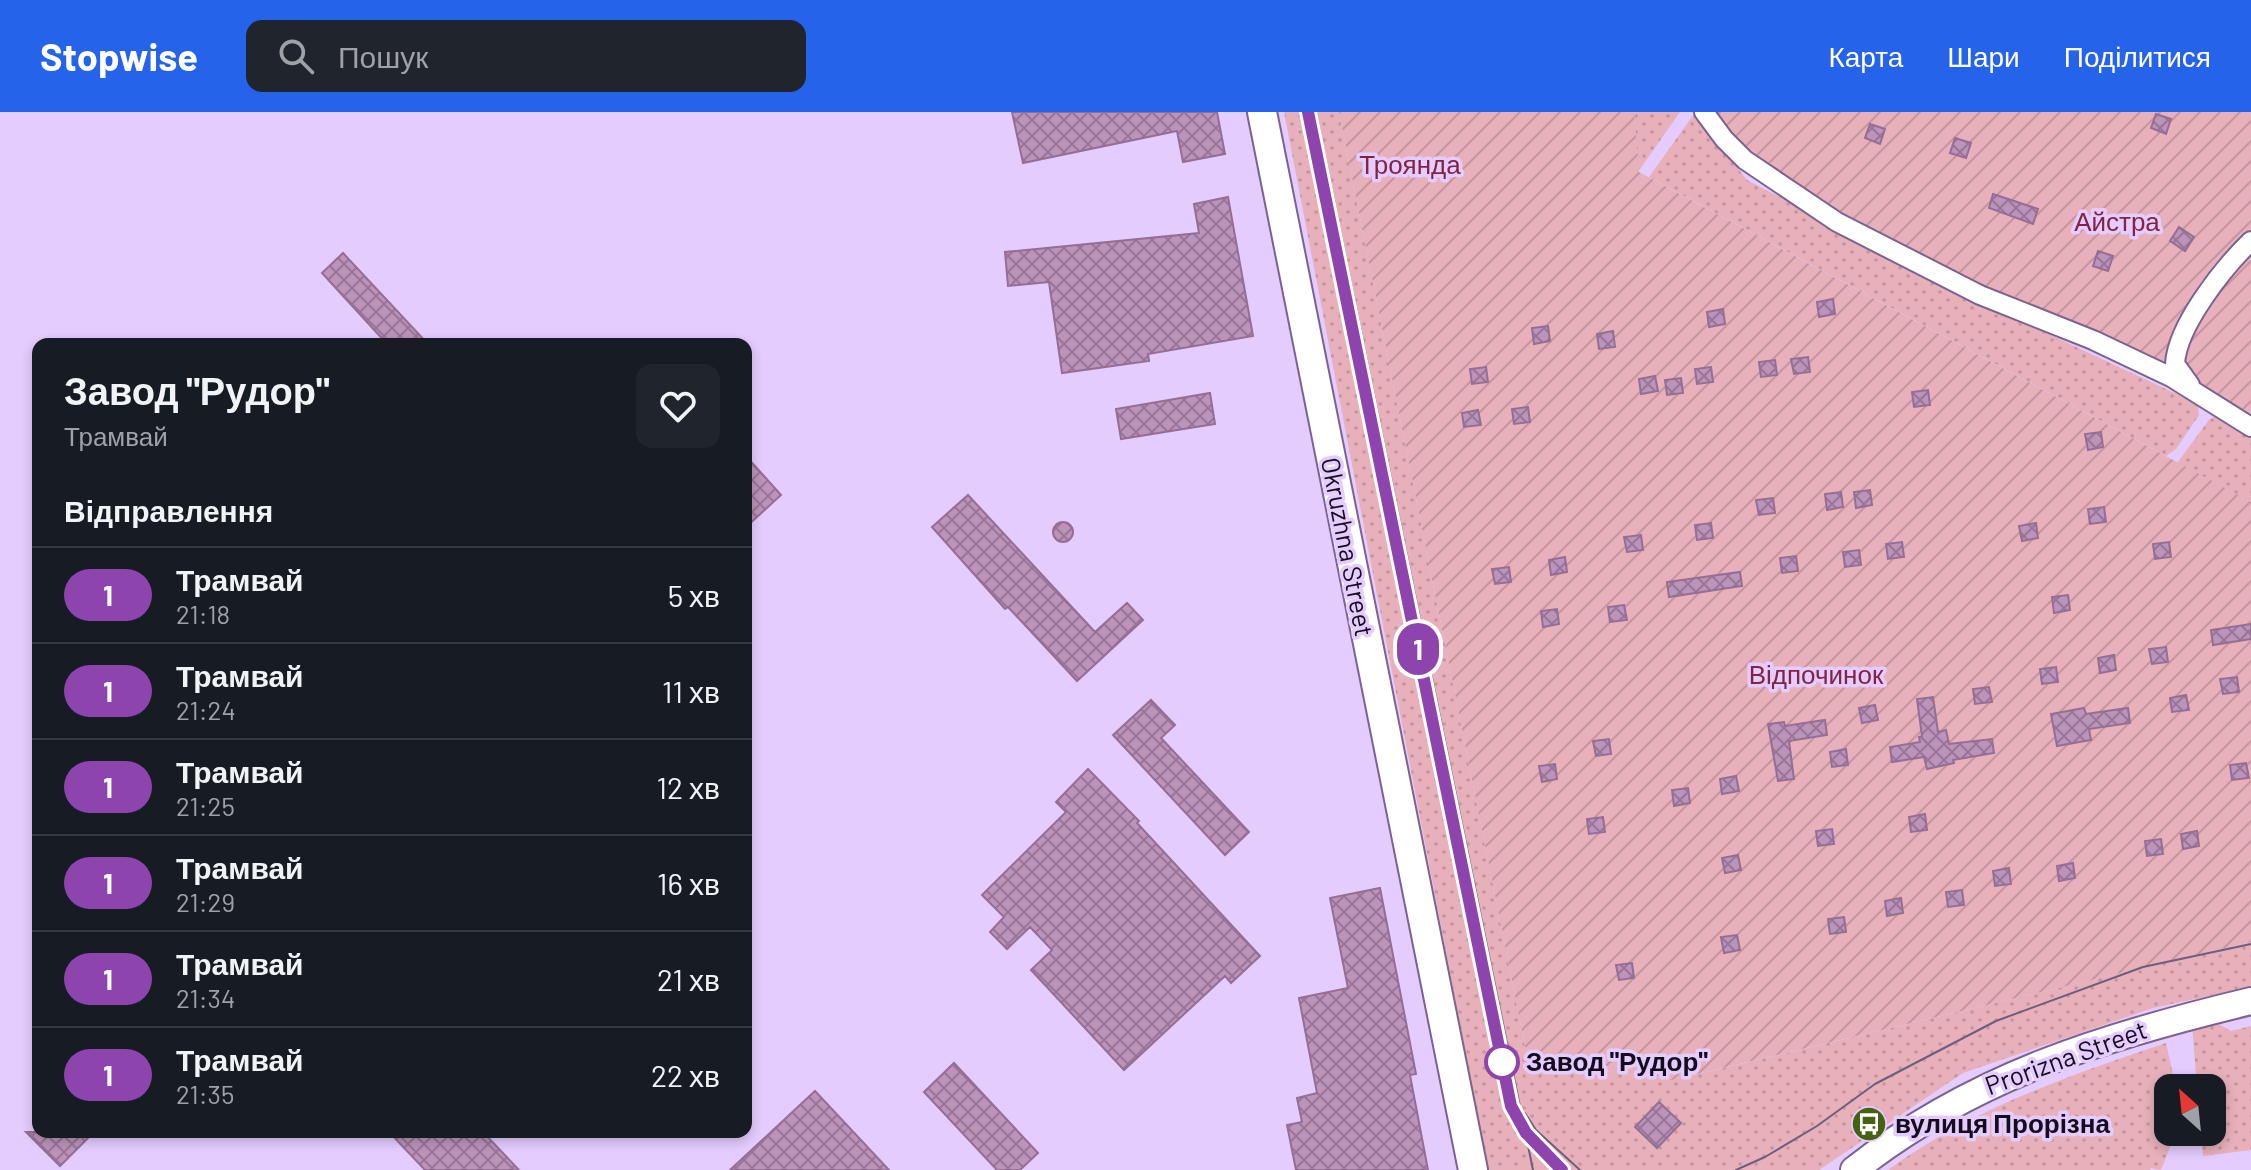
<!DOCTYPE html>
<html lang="uk">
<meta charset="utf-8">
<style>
:root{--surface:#171b24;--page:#20242c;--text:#f1f3f6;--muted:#9ea1a6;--line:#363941;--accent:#2563eb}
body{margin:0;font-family:Barlow,sans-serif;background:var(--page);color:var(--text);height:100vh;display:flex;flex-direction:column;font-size:30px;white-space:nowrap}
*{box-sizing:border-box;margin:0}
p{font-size:26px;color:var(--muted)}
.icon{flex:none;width:44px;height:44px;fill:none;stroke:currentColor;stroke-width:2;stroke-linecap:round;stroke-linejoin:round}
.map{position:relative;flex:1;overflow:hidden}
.drawer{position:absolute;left:32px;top:226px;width:720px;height:800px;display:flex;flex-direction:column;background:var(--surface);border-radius:16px;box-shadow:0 4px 12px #0003}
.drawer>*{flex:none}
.badge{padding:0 16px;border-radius:26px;font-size:28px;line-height:52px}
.needle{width:52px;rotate:333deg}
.fabs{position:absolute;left:2154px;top:962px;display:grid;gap:16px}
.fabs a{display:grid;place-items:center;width:72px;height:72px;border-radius:16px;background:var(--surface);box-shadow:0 4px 12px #0003;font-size:40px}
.map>.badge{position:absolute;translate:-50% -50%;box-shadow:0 0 0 4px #fff}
h2{padding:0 32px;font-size:30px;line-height:72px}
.round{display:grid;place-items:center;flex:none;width:84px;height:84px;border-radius:16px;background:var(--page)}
.summary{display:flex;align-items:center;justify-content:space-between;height:136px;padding:0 32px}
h1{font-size:38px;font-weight:700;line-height:60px}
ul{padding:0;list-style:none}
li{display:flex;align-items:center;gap:24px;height:96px;padding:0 32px;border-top:2px solid var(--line)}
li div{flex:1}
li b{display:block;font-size:30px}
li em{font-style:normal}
li .badge{min-width:88px;font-weight:700;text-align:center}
header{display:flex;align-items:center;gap:48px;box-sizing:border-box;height:112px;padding:0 40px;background:var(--accent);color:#fff}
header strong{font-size:38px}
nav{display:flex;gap:44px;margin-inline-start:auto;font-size:28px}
.search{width:560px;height:72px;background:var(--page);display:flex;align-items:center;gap:20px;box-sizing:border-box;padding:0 28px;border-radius:16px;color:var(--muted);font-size:30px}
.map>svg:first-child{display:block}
.grass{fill:url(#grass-dots)}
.garden{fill:url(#garden-furrows)}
.building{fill:url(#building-cross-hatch);stroke:#956e94;stroke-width:2}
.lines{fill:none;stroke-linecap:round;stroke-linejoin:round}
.minor-casing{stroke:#7a6390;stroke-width:22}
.secondary-casing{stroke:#7a6390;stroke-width:30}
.primary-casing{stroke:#7a6390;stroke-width:32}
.minor{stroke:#fff;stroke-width:18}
.secondary{stroke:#fff;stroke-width:26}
.primary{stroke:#fff;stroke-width:28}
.tram{stroke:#6e5e7d;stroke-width:2}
.line-casing{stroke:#fff;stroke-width:18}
.line{stroke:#8e44ad;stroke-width:12}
.stop-dot{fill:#fff;stroke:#8e44ad;stroke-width:4}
.labels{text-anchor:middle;stroke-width:7;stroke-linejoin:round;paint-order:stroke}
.park-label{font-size:26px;fill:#822440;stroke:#e4ccfe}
.street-label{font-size:26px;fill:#150c1d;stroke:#e4ccfe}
.stop-label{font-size:26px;font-weight:bold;fill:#150c1d;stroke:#e4ccfe;text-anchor:start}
.poi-label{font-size:26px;font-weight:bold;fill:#150c1d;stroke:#e4ccfe;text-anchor:start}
</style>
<header>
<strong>Stopwise</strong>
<div class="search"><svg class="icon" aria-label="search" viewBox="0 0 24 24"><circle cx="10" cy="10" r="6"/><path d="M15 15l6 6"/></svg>Пошук</div>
<nav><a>Карта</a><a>Шари</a><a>Поділитися</a></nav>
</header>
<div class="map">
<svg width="2251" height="1058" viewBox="0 0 2251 1058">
<defs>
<pattern id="grass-dots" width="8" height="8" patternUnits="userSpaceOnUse" patternTransform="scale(2)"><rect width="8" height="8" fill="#e7b0ba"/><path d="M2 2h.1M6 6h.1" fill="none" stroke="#c5969f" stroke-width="1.8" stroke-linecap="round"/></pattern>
<pattern id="garden-furrows" width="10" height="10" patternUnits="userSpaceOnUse" patternTransform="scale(2)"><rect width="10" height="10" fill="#e7b0ba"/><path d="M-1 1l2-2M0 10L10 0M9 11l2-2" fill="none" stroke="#c5969f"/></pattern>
<pattern id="building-cross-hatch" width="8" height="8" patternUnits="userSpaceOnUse" patternTransform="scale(2)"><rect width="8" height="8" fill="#bc93bb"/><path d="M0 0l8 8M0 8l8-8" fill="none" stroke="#987697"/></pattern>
</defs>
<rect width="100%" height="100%" fill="#e4ccfe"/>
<!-- grass -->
<path class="grass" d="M1284,0H1339L1528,949L1673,968L2251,830V875L2153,896L1963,961L1819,1058H1488Z
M1634,0H1680L1638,60Z
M1694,2L1747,68L1976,188L2198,292L2199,303L2176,337L2166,344L1649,65Z
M2219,302L2251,320V390L2177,351L2209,308Z
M2212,908L2231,919L2251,914V1038L2203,1044L2201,1020H2212V976H2197L2192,912Z
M2166,931L2176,976H2168V1020H2176L2161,1058L2151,1056L2150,1058H1888C1972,997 2068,964 2166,931Z"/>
<!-- garden -->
<path class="garden" d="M1339,0H1634L1639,60L2251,390V830L1672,968L1528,949Z
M1709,0H2251V118L2236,133L2168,231L2167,256L1985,178L1848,110L1751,47Z
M2251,143V301L2197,273L2182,247C2191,208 2226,174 2251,143Z"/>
<!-- building -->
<path class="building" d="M1012,0H1217L1225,42L1183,50L1177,19L1023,51Z
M2156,2L2171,7L2166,22L2151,16Z
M1870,12L1885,17L1880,32L1865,26Z
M1955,26L1971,31L1966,46L1950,41Z
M1993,82L2038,97L2033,112L1989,96Z
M1228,85L1253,224L1148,242L1149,249L1062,261L1049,170L1008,174L1005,140L1199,121L1194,92Z
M2179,115L2194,125L2185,139L2170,129Z
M2098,139L2113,144L2108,159L2093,154Z
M343,141L428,232H387L322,161Z
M1833,187L1835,202L1819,205L1817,190Z
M1723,197L1725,212L1709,215L1707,200Z
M1548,214L1550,229L1534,232L1532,216Z
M1613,219L1615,235L1599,237L1597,222Z
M1808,245L1810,260L1794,262L1791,247Z
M1775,248L1777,263L1761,265L1759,250Z
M1486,255L1488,270L1472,272L1470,257Z
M1711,255L1713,270L1697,272L1695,257Z
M1655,264L1658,279L1641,282L1639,267Z
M1681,266L1683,281L1667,283L1665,268Z
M1928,278L1930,293L1914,295L1912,280Z
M1210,281L1215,312L1121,327L1116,297Z
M1528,295L1530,310L1514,312L1512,297Z
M1478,298L1481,313L1464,315L1462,301Z
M2101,320L2103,335L2088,338L2085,322Z
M746,344L781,383L746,415Z
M1870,378L1872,393L1856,396L1854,380Z
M1841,380L1843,395L1827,398L1825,382Z
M968,383L1095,520L1127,491L1143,508L1077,569L1008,495L1005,497L932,415Z
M1773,386L1775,401L1759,403L1756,388Z
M2104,395L2106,410L2090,412L2088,397Z
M1053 420a10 10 0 1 1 20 0a10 10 0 1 1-20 0Z
M1711,411L1713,426L1697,428L1695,413Z
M2036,411L2038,426L2022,429L2019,414Z
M1641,423L1643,438L1627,440L1624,425Z
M1902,430L1904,445L1888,447L1886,432Z
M2169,430L2171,445L2155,447L2153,432Z
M1859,438L1861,453L1845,455L1843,440Z
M1796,444L1798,459L1782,461L1780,446Z
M1565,445L1567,460L1551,463L1549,448Z
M1509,455L1511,470L1495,472L1492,457Z
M1740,460L1742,474L1669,485L1667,470Z
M2068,483L2070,498L2054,501L2052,485Z
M1624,493L1627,508L1610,510L1608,495Z
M1557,497L1559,512L1543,515L1541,499Z
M2251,512V527L2213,533L2211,518Z
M2166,535L2168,550L2152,552L2149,537Z
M2114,543L2116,558L2100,561L2098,546Z
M2056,555L2058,570L2042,572L2040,557Z
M2237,565L2239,580L2223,582L2220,567Z
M1989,575L1992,590L1975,592L1973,577Z
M2186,583L2189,598L2172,600L2170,586Z
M1933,585L1938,620L1946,618L1949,632L1992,627L1994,641L1953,648L1954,651L1927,657L1924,645L1892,650L1890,635L1920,630L1919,625L1922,624L1917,587Z
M1151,588L1175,613L1161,626L1249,720L1225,743L1113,623Z
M1875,593L1878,608L1862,611L1859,596Z
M2084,596L2086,602L2128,596L2130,611L2089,617L2091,628L2057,634L2051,602Z
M1825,608L1827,623L1789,629L1794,667L1778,669L1768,612L1784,610L1785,614Z
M1609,627L1611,642L1596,644L1593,629Z
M1846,637L1848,653L1832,655L1830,640Z
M2246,651L2249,666L2232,668L2230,653Z
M1555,652L1557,667L1542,670L1539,654Z
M1088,657L1139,709L1137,711L1260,844L1231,871L1225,864L1124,958L1031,858L1052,838L1030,815L1007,837L990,820L1004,805L982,783L1066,700L1056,690Z
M1736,664L1739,679L1722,682L1720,667Z
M1688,676L1690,691L1674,694L1672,678Z
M1925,702L1927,718L1911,720L1909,705Z
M1603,705L1605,720L1589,722L1587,707Z
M1832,717L1834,732L1818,734L1816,719Z
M2197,719L2199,734L2183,737L2181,722Z
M2161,727L2163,742L2147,744L2145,729Z
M1738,743L1741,758L1725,761L1722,746Z
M2073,751L2075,766L2059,769L2057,754Z
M2009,756L2011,772L1995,774L1993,759Z
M1380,776L1416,962L1410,963L1428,1058H1296L1287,1013L1302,1010L1297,986L1317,981L1299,886L1348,876L1330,786Z
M1962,778L1964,793L1948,795L1946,780Z
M1901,786L1903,801L1887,804L1885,789Z
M1844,805L1846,820L1830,822L1828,807Z
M1737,823L1740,838L1724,841L1721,825Z
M1632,851L1634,866L1619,868L1616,853Z
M954,951L1038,1041L1020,1058H997L924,980Z
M815,979L889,1058H730Z
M1659,990L1681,1011L1657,1036L1635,1015Z
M26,1020H94L60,1054Z
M389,1020H483L519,1058H425Z"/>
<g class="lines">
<!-- minor casing -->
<g class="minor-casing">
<path id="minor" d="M1704,0L1724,27L1745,48L1837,110L1980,183L2093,228L2171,265L2251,315
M2190,273L2175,252C2177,214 2223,156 2251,129"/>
</g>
<!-- secondary casing -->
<g class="secondary-casing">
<path id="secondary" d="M1854,1058C1973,964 2105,924 2251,889"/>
</g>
<!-- primary casing -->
<g class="primary-casing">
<path id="primary" d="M1262,0L1473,1058"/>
</g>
<!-- minor -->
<use href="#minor" class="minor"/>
<!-- secondary -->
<use href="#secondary" class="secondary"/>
<!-- primary -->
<use href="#primary" class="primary"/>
<!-- tram -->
<path class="tram" d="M1316,0L1533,1058
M1525,1001L1536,1018L1580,1058
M1736,1058L1765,1045L1817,1014L1875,972L1996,909L2143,855L2251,832"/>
</g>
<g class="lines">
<!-- line casing -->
<g class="line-casing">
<path id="line" d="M1308,0L1511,994L1526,1021L1562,1058"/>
</g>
<!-- line -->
<use href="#line" class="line"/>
</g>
<!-- icons -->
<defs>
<g id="bus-disc" transform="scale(1.8)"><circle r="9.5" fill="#466112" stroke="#e4ccfe"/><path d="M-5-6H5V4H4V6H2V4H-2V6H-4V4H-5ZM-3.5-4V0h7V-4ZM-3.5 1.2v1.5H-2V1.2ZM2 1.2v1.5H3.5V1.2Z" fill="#fff"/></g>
</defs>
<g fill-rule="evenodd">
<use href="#bus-disc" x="1869" y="1012"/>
</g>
<!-- markers -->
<circle class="stop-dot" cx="1502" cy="950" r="16"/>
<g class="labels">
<!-- park labels -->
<g class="park-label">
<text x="1410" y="62">Троянда</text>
<text x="2117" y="119">Айстра</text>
<text x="1816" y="572">Відпочинок</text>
</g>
<!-- street labels -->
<g class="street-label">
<text transform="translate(1347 435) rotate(79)" y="9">Okruzhna Street</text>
<text transform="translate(2066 946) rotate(-20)" y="9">Prorizna Street</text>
</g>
<!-- stop labels -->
<g class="stop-label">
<text x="1526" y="959">Завод "Рудор"</text>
</g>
<!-- poi labels -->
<g class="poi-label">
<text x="1895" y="1021">вулиця Прорізна</text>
</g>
</g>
</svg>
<div class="fabs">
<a><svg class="needle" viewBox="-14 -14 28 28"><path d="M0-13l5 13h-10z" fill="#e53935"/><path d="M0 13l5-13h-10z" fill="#9ea1a6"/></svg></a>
</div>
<b class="badge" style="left:1418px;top:537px;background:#8e44ad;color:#fff">1</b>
<section class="drawer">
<div class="summary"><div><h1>Завод &quot;Рудор&quot;</h1><p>Трамвай</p></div><a class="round"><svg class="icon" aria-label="heart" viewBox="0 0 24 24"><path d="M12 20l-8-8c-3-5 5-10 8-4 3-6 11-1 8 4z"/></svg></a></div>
<h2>Відправлення</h2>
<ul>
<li><span class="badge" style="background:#8e44ad;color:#fff">1</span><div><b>Трамвай</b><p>21:18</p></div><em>5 хв</em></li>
<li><span class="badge" style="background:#8e44ad;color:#fff">1</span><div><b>Трамвай</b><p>21:24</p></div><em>11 хв</em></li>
<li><span class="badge" style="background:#8e44ad;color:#fff">1</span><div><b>Трамвай</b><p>21:25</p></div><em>12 хв</em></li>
<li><span class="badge" style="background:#8e44ad;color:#fff">1</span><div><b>Трамвай</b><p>21:29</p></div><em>16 хв</em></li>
<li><span class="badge" style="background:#8e44ad;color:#fff">1</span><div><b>Трамвай</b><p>21:34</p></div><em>21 хв</em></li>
<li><span class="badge" style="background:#8e44ad;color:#fff">1</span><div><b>Трамвай</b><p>21:35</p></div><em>22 хв</em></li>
</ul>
</section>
</div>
